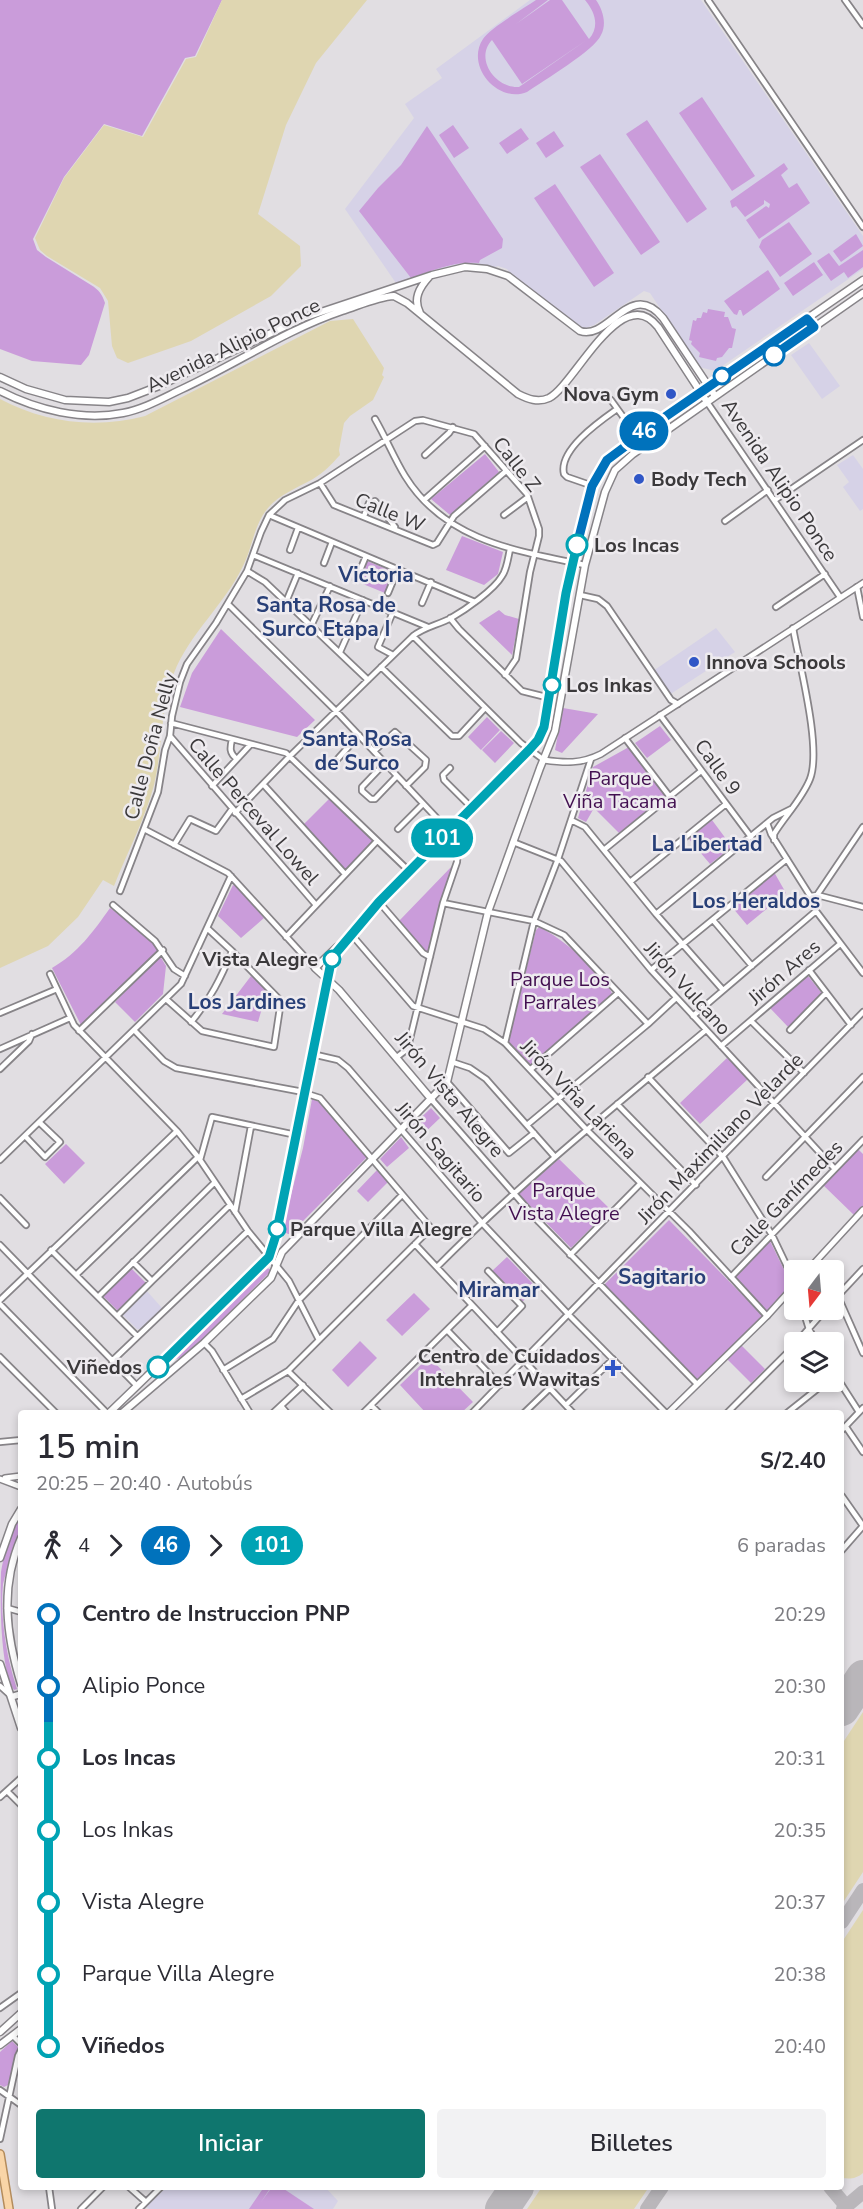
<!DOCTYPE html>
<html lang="es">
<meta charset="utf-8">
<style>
:root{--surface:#fff;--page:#f2f2f3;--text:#2b2b33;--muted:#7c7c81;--accent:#0f766e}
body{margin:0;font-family:"Nunito Sans",sans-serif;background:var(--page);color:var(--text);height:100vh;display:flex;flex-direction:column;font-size:22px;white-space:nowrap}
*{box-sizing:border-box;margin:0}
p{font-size:20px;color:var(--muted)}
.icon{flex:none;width:33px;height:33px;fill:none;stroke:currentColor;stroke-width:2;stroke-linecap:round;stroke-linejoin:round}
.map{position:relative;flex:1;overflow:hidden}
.drawer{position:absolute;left:18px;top:1410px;width:826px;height:780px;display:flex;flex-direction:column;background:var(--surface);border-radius:6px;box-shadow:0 3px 9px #0003}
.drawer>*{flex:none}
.badge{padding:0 12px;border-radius:20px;font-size:21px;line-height:39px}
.needle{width:39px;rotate:196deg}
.tools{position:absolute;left:784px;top:1260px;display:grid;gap:12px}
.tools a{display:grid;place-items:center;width:60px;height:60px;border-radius:6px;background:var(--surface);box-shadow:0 3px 9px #0003;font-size:30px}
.map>.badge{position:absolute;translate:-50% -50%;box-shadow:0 0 0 3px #fff}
.legs{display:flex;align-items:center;gap:9px;height:66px;padding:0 18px;font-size:20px}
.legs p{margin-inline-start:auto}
.summary{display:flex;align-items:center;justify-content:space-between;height:102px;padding:0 18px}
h1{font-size:33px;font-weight:600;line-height:45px}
.primary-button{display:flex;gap:12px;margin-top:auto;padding:12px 18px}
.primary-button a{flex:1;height:69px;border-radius:6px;background:var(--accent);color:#fff;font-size:24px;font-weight:600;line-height:69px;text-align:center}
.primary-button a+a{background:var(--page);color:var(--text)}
ul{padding:0 18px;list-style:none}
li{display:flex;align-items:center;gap:21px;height:72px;font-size:22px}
li i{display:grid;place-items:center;width:9px;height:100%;margin:0 8px;background:currentColor}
li i::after{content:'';width:15px;height:15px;margin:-8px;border:4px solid;border-radius:50%;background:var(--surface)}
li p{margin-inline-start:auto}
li:first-child i{background:linear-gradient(#0000 50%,currentColor 0)}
li:last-child i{background:linear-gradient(currentColor 50%,#0000 0)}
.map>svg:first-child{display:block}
.education{fill:#d6d2e7}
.green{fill:#ca9cda;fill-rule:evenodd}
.sand{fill:#dfd6b1}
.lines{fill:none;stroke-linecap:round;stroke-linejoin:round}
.taxiway{stroke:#b9b6ba;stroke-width:14}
.runway{stroke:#b9b6ba;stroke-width:34}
.minor-casing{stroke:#878488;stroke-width:8}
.tertiary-casing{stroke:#878488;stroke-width:8}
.secondary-casing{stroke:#878488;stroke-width:9}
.primary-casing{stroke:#b48c5c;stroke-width:10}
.minor{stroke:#fff;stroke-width:4.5}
.tertiary{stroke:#fff;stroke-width:5}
.secondary{stroke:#fff;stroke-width:6}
.primary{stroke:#f9d5a7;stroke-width:7}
.line-1-casing{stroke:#fff;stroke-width:14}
.line-2-casing{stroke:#fff;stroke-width:14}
.line-1{stroke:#0072bc;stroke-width:9}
.line-2{stroke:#00a3b4;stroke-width:9}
.stop-1-dot{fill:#fff;stroke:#0072bc;stroke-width:3}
.poi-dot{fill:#2f56c6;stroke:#eeebef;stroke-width:2}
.stop-2-dot{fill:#fff;stroke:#00a3b4;stroke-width:3}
.labels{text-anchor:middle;stroke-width:5;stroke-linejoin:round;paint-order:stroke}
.street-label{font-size:20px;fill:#3b393b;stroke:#eeebef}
.poi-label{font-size:20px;font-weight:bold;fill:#3b393b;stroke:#eeebef;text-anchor:end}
.stop-label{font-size:20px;font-weight:bold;fill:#3b393b;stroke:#eeebef;text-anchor:start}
.park-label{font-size:20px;fill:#420f50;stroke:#eeebef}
.neighbourhood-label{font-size:21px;font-weight:bold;fill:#283f77;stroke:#eeebef}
</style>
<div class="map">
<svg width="863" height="2209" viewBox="0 0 863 2209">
<rect width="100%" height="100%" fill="#e1dee2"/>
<!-- education -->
<path class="education" d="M530,0H701L863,236V269L715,371L699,367L650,293L644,291L594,325L583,329L511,274L507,269L498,266L492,268L471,264L450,266L398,286L345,209L414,118L405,104L442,78L436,69Z
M809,343L840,386L822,399L791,355Z
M853,455L863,469V509L860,511L843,487L849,482L837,465Z
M716,628L735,652L669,695L653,671Z
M146,1290L162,1308L140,1329H137L122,1314Z
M167,2187H325L338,2201L333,2209H149L146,2207Z"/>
<!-- green -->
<path class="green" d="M0,0H222L195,56L185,58L142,136L104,124L64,177L33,239L37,250L46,257L91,285C99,290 102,294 105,303L89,355L81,365L32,361L0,349Z
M536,0H548L516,24L550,0H562L589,39C600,26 595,12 585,0H596C603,10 607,24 601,35C595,50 543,81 527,92C498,104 465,66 483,39C490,28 523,9 536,0ZM588,39L519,87C496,89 474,59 492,40L522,84Z
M702,97L755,176L732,191L679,113Z
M647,120L707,209L687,223L626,134Z
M453,125L469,148L454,158L439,135Z
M427,126L503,239L502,248L480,260L479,263C454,261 434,270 411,278L359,211L378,188L401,165Z
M521,128L529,139L507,154L499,143Z
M554,131L564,146L546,158L536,143Z
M600,154L660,242L641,255L580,167Z
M784,163L788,169L781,175L789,188L797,183L810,203L759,239L746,220L766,206L769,208L770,204L764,200V204L745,217L736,206L732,208L730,201Z
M555,184L614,273L594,287L534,198Z
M789,222L812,254L780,277L759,247L762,240Z
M856,234L863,246L841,262L833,251Z
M863,250V267L848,278L844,272L831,281L817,261L829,253L839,266Z
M814,262L823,275L793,296L784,283Z
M768,270L780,289L743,316L741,310H739L737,315L734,314L724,301Z
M708,309L725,312L724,317H728L732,328L736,329L732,348H729L722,357L717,358L716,361L699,357L700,353L691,344L692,341L689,340L693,320L696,321L697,318H701L703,312L707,313Z
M485,454L499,472L450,515L431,499Z
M462,536L503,552L498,574L484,585L446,570Z
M367,561L394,572L385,593L358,582Z
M499,610L505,615L519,619L512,655L479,623Z
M221,629L315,720L297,737L180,707L192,673Z
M563,708L598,714L562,753L555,750Z
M487,717L500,730L481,750L468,737Z
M660,726L671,740L647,758L635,743Z
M501,731L514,743L495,763L482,750Z
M629,747L666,797L619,833L594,808L586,822L578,818L593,767Z
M330,798L374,842L345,871L304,824Z
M712,820L732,847L710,864L689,839Z
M453,865L429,951H425L399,921Z
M774,872L786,893L747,925L732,907Z
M233,885L239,888L264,918L241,938L218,916Z
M110,908L140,930L160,952L82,1027L52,968C78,953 93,932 110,908Z
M539,927C561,937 603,973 613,995L531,1065L509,1042V1039L536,930Z
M160,956L166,966L163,994L135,1022L115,1002Z
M251,976L267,991L258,1022L222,1014Z
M808,976L824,996L790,1029L770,1008Z
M727,1058L748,1079L700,1124L680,1103Z
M312,1099L318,1101L367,1157L290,1234H288L282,1230L303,1148Z
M431,1108L440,1118L419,1138L410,1128Z
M401,1137L409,1148L387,1167L380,1159Z
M66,1144L85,1163L64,1184L45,1164Z
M858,1149L863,1154V1208L855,1216L823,1185Z
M559,1159L610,1209L571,1248L518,1194Z
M377,1170L388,1182L368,1202L357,1191Z
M669,1220L763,1316L696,1381L603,1286Z
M770,1241L791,1284L767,1312L735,1277Z
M507,1257L537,1288L522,1302L492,1271Z
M131,1268L146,1283L118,1311L102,1295Z
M266,1268L270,1269V1272L186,1356L168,1362Z
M414,1293L430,1309L402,1336L386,1320Z
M360,1341L377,1358L348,1387L332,1370Z
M741,1345L765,1369L751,1383L727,1359Z
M429,1357L473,1402L461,1413H426L400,1385Z
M21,1516C21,1539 8,1562 3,1584C0,1617 6,1654 16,1686L17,1689L14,1690C0,1670 0,1598 1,1572C4,1554 10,1532 21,1516Z
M12,2041L19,2048C12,2059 13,2073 8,2085L4,2087L0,2085V2052Z
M264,2187H271L261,2202L272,2187H281L314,2209H249Z"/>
<!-- sand -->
<path class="sand" d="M222,0H367L316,63L286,125L258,214L300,246L301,266L271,296L191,341L128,363L117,358L112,346L108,301L100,288L47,256L40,250L35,238L64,178L104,125L143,137L186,59L196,57Z
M353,319L384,368L382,375L384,377L373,400L350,416L344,423L339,450L340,455C332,464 323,473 313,479C297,488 280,494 268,508C253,526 253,547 243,566C225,604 189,634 174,673C160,708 163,748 154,785C145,819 127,853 114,886L103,880L78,917L48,946L0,968V399C45,423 96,429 145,416L330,321Z
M863,1712V1872L842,1904V1744Z
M863,1910V2173C856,2179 850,2179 842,2178V1942Z
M542,2187H649L634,2209H527Z"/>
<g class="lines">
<!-- taxiway -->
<path class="taxiway" d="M842,1922L863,1890
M830,2187L846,2206
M647,2209L662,2187
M843,2209L863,2192"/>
<!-- runway -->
<path class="runway" d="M842,1709L863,1677
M502,2209L517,2187"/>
<!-- minor casing -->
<g class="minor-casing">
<path id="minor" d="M708,0L863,227
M845,0L863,25
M611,400L637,436
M707,402L840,597
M375,419C386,438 394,458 405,476C445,541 517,551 585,565
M425,455L449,433L453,427
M320,483L334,505L433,545L437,543L454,516L506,471
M593,486L567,477L564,474C558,450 600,421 617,409
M424,500L485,446
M775,500L863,440
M269,515L475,602
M504,515L528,497
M364,516L369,503L375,501L395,527
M725,521L768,490
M290,550L298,528
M253,555L428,627
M324,563L332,542
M247,571L265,582L368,680
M356,580L366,556
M857,587L863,617
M388,593L398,569
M580,595L598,599L607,606L671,700L678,704
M286,602L298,573
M422,603L431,582
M228,604L336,711L449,831L458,844L457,862L443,903L409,1043L406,1050L397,1057
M776,607L825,574
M393,612L378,647L393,655
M450,618L459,629L522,691L550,698
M311,626L330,586
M413,636L521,743L544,760
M340,652L363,600
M381,667L452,736H459L485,708
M660,715L751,837
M171,723L286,753L409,871
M170,736L316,905
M625,738L670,797
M232,739C230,748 229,753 237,759
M374,751L395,732L426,760L425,767L406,786
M335,762L359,735
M385,763L362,787V791L371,799H375L397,776
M450,768L443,775L444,780L472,808
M263,784L345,874
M212,786L251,744
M235,813L290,756L413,636C424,627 438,625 451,618C465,610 494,590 502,576C507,569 508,558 510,549
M571,820L585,827L656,914L723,990
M767,823L771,834L816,905V911L863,973
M144,829L228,873L315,968
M398,829L423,804
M774,840V834C785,816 802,799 810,779C822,748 799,663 793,628
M513,842L561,861L651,970L834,1168
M174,845L190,819L216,831L232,809
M605,849L701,771
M630,882L726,804
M120,891L158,792L165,750L170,736L172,716L180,682L187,664L216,623L247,571L261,532L269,515L285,500L320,483L415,421L423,420L474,434L527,494L539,529V536L530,572L516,659L505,675
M817,895L863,907
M811,896L817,895L863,827
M379,902L423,953L430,957
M443,903L534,921L564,935L648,1024
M113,905L155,941L174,969L185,976
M656,914L773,818L791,809
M713,920L752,966
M351,934L413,1006L484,1029L505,1043L586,1129L689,1231L767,1316
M286,937L377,841
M651,970L787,859
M809,970L851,1025
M50,974L74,1025L177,1131L198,1157L248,1231L289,1281L319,1340
M166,999L202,1031L274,1047L281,1001L232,951L207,928
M0,1013L57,989
M693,1016L816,911
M751,1021L804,1073
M191,1022C210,1000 221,978 232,951
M134,1030L164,1061L176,1068L298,1091L320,1098L431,1228L288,1371L241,1399
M790,1030L826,993
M79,1031L163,950
M505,1043L534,921L558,859L591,759
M721,1046L840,944
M0,1049L70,1018
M312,1054L338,1060L348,1068L482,1223L569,1315L666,1413
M452,1062L470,1068L486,1079L555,1157
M0,1069L29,1041L32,1034
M531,1069L618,993
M648,1077L723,1157L772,1235L795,1283
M447,1082L509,1153L534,1133
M432,1100L539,1222L697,1384
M617,1104L696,1185
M527,1125L648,1024L676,998
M25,1136L45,1157L60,1142L39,1122
M0,1160L181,984L231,876
M200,1160L212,1117L296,1135
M766,1177L863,1077
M0,1198L26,1225
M235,1212L251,1126
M415,1244L573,1413
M0,1245L137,1386
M51,1250L137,1336
M570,1255L640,1184
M437,1267C521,1182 614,1107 706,1030
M488,1271L522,1306L497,1332
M76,1275L198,1157
M731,1277L863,1140
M152,1281L230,1205
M98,1297L215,1182
M837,1298L840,1301L863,1353
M0,1300L177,1131
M834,1300L863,1269
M0,1304L107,1413
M803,1310L809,1329L816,1342
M117,1316L152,1281L133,1262
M447,1330L500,1385
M797,1342L825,1310
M204,1343L212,1351L250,1413
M0,1357L56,1413
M112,1361L248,1231
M223,1370L273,1339L299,1300L402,1195
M288,1371L331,1413
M834,1373L859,1412
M371,1405L379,1413
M566,1405L613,1359
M281,1406L287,1413
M273,1413L303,1385
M363,1413L472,1305
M472,1413L863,1012
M524,1413L550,1388
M727,1413L795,1345
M787,1413L826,1382
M846,1427L863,1452
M842,1430L863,1408
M0,1442L21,1440
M842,1496L863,1526
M842,1550L863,1526
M7,1608L21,1612
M0,1686L9,1694
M7,1791L21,1805
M0,1797L21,1778
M0,2008L21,1993
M13,2036L21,2044
M0,2090L21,2105
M0,2139L18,2056L21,2050
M49,2187L52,2209
M129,2187L146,2202
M81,2209L103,2187
M139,2209L161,2187"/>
</g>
<!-- tertiary casing -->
<g class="tertiary-casing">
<path id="tertiary" d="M544,760C565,763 581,764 601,754L863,583
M808,1270L863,1210
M668,1413L767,1316L795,1285
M5,1478L21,1476
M0,1479L21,1487"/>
</g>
<!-- secondary casing -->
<g class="secondary-casing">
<path id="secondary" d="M420,313C413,299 419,288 429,277
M0,377L26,389L65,400L109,402L128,398L159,386L303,318L432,275L465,267L487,269L508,276L580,331C609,341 630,278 663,318L715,396
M0,391C37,410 82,421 123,413C144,409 163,398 182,389C236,364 286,330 342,311C358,306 377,297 394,296L407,303L518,394C528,399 538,403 549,398C575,385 621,280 658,327L707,402
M337,947L315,968L339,990L432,1100
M109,1413L265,1262L272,1248L276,1235L330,967L336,953L379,902L529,750L543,731L572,562L593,486L607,460L661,419L863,280
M122,1413L204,1343L271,1278L282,1252L447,1082L488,912L540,768L555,731L585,565L605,492L615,470L633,454L863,293
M21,1538C0,1587 6,1635 21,1684
M0,1558L12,1524L21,1509
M0,1664L21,1728
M11,1697L21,1694
M0,2032L21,2013
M0,2045L21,2029"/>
</g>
<!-- primary casing -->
<g class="primary-casing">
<path id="primary" d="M0,2154L9,2209"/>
</g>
<!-- minor -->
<use href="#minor" class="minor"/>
<!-- tertiary -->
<use href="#tertiary" class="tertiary"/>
<!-- secondary -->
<use href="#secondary" class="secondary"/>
<!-- primary -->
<use href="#primary" class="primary"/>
</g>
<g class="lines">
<!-- line-1 casing -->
<g class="line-1-casing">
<path id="line-1" d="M577,545L592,486L607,460L662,419L807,319L814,327L774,355"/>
</g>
<!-- line-2 casing -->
<g class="line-2-casing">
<path id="line-2" d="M158,1367L269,1257L276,1235L330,967L336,953L379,902L529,750L538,740L544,727L566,593L577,545"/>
</g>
<!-- line-1 -->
<use href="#line-1" class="line-1"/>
<!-- line-2 -->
<use href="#line-2" class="line-2"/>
</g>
<!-- markers -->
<g class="stop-1-dot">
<circle cx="774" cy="355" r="10"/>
<circle cx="722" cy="376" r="8"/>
</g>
<g class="poi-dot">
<circle cx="671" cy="394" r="6"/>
<circle cx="639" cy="479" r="6"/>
<circle cx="694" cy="662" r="6"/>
<path d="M610 1359h6v6h6v6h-6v6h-6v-6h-6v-6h6z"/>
</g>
<g class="stop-2-dot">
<circle cx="577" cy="545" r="10"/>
<circle cx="552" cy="685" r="8"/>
<circle cx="332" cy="959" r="8"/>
<circle cx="277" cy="1229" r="8"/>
<circle cx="158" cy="1367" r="10"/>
</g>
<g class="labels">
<!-- street labels -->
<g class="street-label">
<text transform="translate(233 345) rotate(-26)" y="7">Avenida Alipio Ponce</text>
<text transform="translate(517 464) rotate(52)" y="7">Calle Z</text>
<text transform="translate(780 480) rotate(56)" y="7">Avenida Alipio Ponce</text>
<text transform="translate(390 512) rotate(22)" y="7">Calle W</text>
<text transform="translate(150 746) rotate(-75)" y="7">Calle Doña Nelly</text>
<text transform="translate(718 767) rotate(54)" y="7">Calle 9</text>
<text transform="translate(254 811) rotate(49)" y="7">Calle Perceval Lowel</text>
<text transform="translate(784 972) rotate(-41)" y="7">Jirón Ares</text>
<text transform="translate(688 988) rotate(48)" y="7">Jirón Vulcano</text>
<text transform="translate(450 1094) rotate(50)" y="7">Jirón Vista Alegre</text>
<text transform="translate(579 1099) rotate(46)" y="7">Jirón Viña Lariena</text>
<text transform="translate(720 1138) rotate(-46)" y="7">Jirón Maximiliano Velarde</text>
<text transform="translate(441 1152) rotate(49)" y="7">Jirón Sagitario</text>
<text transform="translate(786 1198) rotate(-46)" y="7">Calle Ganímedes</text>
</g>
<!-- poi labels -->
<g class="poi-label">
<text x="659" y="401">Nova Gym</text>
<text x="651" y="486" text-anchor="start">Body Tech</text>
<text x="706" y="669" text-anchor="start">Innova Schools</text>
<text x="600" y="1363">Centro de Cuidados<tspan x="600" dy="23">Intehrales Wawitas</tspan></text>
</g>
<!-- stop labels -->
<g class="stop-label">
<text x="594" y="552">Los Incas</text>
<text x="566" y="692">Los Inkas</text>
<text x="318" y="966" text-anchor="end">Vista Alegre</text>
<text x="290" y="1236">Parque Villa Alegre</text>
<text x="142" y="1374" text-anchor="end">Viñedos</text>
</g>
<!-- park labels -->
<g class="park-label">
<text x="620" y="785">Parque<tspan x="620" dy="23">Viña Tacama</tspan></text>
<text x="560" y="986">Parque Los<tspan x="560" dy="23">Parrales</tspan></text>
<text x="564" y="1197">Parque<tspan x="564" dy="23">Vista Alegre</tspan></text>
</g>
<!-- neighbourhood labels -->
<g class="neighbourhood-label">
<text x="376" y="582">Victoria</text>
<text x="326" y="612">Santa Rosa de<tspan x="326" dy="24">Surco Etapa I</tspan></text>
<text x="357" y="746">Santa Rosa<tspan x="357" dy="24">de Surco</tspan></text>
<text x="707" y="851">La Libertad</text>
<text x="756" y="908">Los Heraldos</text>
<text x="247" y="1009">Los Jardines</text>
<text x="662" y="1284">Sagitario</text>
<text x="499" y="1297">Miramar</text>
</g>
</g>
</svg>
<div class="tools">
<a><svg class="needle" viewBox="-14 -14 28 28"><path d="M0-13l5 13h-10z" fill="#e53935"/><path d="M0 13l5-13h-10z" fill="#7c7c81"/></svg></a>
<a><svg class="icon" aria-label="layers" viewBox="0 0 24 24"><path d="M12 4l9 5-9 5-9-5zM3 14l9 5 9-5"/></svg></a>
</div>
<b class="badge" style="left:644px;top:431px;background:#0072bc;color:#fff">46</b>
<b class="badge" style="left:442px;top:838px;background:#00a3b4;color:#fff">101</b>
<section class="drawer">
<div class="summary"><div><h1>15 min</h1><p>20:25 – 20:40 · Autobús</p></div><b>S/2.40</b></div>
<div class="legs"><svg class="icon" aria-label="walk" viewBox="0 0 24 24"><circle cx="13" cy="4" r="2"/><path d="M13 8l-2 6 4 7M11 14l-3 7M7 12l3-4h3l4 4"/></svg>4<svg class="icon" aria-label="forward" viewBox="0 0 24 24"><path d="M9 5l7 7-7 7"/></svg><b class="badge" style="background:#0072bc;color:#fff">46</b><svg class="icon" aria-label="forward" viewBox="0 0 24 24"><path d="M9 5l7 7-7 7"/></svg><b class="badge" style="background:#00a3b4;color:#fff">101</b><p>6 paradas</p></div>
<ul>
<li><i style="color:#0072bc"></i><b>Centro de Instruccion PNP</b><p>20:29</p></li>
<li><i style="color:#0072bc"></i><span>Alipio Ponce</span><p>20:30</p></li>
<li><i style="color:#00a3b4"></i><b>Los Incas</b><p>20:31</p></li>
<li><i style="color:#00a3b4"></i><span>Los Inkas</span><p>20:35</p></li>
<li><i style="color:#00a3b4"></i><span>Vista Alegre</span><p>20:37</p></li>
<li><i style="color:#00a3b4"></i><span>Parque Villa Alegre</span><p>20:38</p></li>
<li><i style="color:#00a3b4"></i><b>Viñedos</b><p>20:40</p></li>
</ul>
<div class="primary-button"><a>Iniciar</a><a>Billetes</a></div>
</section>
</div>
